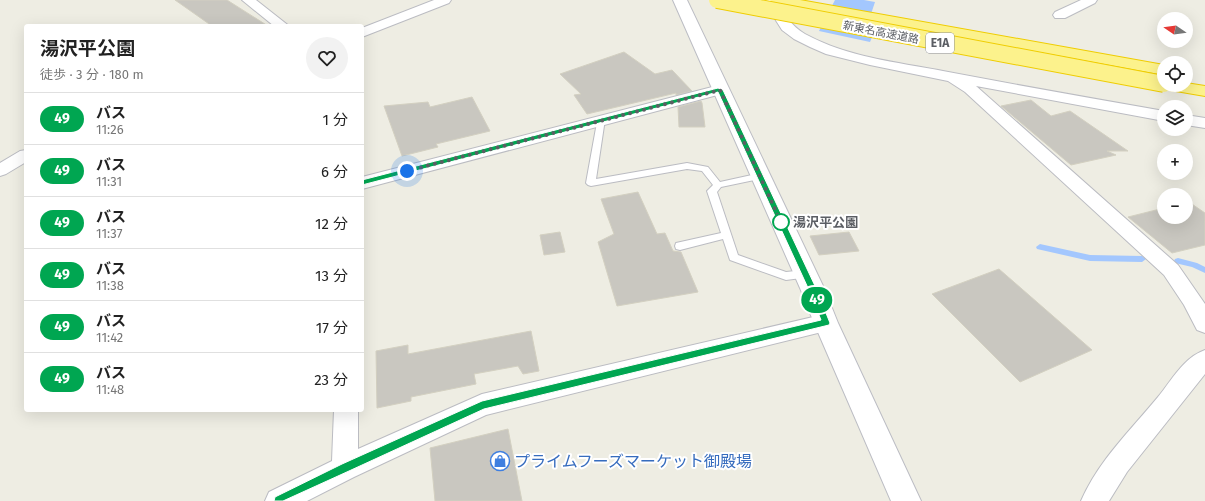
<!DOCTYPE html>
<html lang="ja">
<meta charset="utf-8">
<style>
:root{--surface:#fff;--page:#f2f2f2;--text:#222;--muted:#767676;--line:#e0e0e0}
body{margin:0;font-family:"Fira Sans","Noto Sans JP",sans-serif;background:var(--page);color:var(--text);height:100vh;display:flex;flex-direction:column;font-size:15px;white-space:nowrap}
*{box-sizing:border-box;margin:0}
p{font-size:13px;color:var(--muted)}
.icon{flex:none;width:22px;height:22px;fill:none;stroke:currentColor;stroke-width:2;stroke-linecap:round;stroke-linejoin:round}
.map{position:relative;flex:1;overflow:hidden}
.drawer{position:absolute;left:24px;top:24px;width:340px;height:388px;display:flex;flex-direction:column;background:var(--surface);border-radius:4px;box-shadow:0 4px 16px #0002}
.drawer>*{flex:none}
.badge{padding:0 8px;border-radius:13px;font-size:14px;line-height:26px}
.needle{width:26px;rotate:283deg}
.controls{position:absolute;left:1157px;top:12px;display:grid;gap:8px}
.controls a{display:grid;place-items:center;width:36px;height:36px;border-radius:50%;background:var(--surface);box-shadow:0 4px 16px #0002;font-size:20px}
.you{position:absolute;width:20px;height:20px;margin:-10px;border:3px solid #fff;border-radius:50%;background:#1a73e8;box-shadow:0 0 0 6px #1a73e833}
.map>.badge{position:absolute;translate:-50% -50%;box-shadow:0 0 0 2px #fff}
.round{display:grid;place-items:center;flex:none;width:42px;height:42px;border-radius:21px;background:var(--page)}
.summary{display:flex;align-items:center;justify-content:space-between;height:68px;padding:0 16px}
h1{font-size:19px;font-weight:700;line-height:30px}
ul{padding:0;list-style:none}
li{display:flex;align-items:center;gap:12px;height:52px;padding:0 16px;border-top:1px solid var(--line)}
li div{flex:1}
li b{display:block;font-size:15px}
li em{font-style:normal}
li .badge{min-width:44px;font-weight:700;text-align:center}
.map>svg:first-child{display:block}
.water{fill:#a3c7fe}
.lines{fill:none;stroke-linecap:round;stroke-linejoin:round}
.stream{fill:#a3c7fe;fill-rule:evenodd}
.building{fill:#c9c7c0;stroke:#d3d0c1}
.lane-casing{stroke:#bbbcc2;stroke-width:2}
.street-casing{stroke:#bbbcc2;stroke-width:2}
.secondary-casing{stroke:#bcbdc4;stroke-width:2}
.highway-casing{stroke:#efcd02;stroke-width:2}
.lane{fill:#fff;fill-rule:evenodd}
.street{fill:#fff;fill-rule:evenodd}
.secondary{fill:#fff;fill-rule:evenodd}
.highway{fill:#fcf28c;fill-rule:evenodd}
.highway-bridge-casing{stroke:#efcd02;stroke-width:18;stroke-linecap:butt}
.highway-bridge{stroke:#fcf28c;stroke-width:16}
.line{fill:#00a651;stroke:#fff}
.walk{stroke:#5b5e64;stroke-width:4;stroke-dasharray:0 7.2}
.stop-dot{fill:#fff;stroke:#00a651;stroke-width:2}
.labels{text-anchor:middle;stroke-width:4;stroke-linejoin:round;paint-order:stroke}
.far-street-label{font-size:11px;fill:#5b5e64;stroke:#fff}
.shield{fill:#fff;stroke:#8c8e92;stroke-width:1}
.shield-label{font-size:12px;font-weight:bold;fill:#5b5e64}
.stop-label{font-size:13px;font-weight:bold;fill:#5b5e64;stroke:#fff;text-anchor:start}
.near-shop-label{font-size:16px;fill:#366cbe;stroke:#fff;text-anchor:start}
</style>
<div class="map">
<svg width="1205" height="501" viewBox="0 0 1205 501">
<rect width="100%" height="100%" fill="#eeede3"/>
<!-- water -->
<path class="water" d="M835,0H864L875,2L871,14L881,16L870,42L819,31Z"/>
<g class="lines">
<!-- stream -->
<path class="stream" d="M1040,244L1090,255L1142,256L1146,259L1142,262L1090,261L1037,249L1036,247Z
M1178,258L1197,263L1205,267V273L1192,267L1175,263L1174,261L1175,259Z"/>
</g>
<!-- building -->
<path class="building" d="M175,0H227L268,26H212Z
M624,52L655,74L672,70L692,91L676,95V93L587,114L574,95L581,94L560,74Z
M472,97L490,131L436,144L438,147L402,156L384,106L428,102L430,107Z
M1031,100L1051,116L1070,111L1128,151H1107L1116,155L1071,165L1001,106Z
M701,101L702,103L705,127H679L678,107Z
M638,192L657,234L665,233L673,251L681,252L698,292L617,306L598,242L614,234L601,199Z
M1189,202L1205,213V245L1172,253L1128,217L1164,208V217H1186V203Z
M560,232L565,252L544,255L540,235Z
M849,232L859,251L819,255L810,236Z
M999,269L1092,350L1020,382L932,294Z
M531,331L539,371L523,374L518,366L474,374L476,384L411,397V401L377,408L376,351L408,345V354Z
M508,429L522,501H435L430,448Z"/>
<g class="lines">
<!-- lane casing -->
<g class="lane-casing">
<path id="lane" d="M598,117H604L605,119L596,179L687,163L708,167L720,182L761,173L764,174L765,176L764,178L721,187L717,192L738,255L786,272L805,270L809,271L810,274L809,277L786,280L730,260L723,239L680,250L676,249L675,246L676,243L721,233L707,191L713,185L702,171L687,169L591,186L588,185L586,183Z"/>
</g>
<!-- street casing -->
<g class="street-casing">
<path id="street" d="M242,0H256L289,26H274Z
M434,0H451L449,3L362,37V28Z
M763,0H775C784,13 791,26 805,34C847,57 896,62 943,71C1016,85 1090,98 1164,111V121L976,86L1178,265L1205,304V333L1197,330L1184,305L1164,275L965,92L948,81L870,65L826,54L810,47L794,39L782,30Z
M1081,0H1097L1095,3L1065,18H1055L1053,15L1055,12Z
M720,85L725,87L728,90L725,93L362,189V177Z
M1186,115L1205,118V128L1186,125Z
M26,150V162L6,174L0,176V163L20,151Z
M826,314L834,317L837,323L834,329L486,415L354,477L307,501H265L269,492L332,461L334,410H358V449L482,394Z
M1205,350V374L1127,472L1109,501H1081C1099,460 1130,431 1158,397C1172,380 1183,358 1205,350Z"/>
</g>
<!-- secondary casing -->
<g class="secondary-casing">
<path id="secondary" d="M673,0H687L824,288L838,323L921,501H891L814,323L800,288Z"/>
</g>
<!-- highway casing -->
<g class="highway-casing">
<path id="highway" d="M770,0H800L1164,65V75L777,4L772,3Z
M1164,82V85H1186V83L1205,86V96L1164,89L1162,85Z"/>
</g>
<!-- lane -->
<use href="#lane" class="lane"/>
<!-- street -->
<use href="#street" class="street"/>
<!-- secondary -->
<use href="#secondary" class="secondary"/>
<!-- highway -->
<use href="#highway" class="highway"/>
<!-- highway-bridge casing -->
<g class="highway-bridge-casing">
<path id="highway-bridge" d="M717,0L1164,84"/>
</g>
<!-- highway-bridge -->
<use href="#highway-bridge" class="highway-bridge"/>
</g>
<!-- line -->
<path class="line" d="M718,88L723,90L816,288L830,323L829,325L484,409L349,471L283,501H274L275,497L342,464L482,401L821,320L808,288L718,92L362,185L358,183L362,180Z"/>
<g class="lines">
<!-- walk -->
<path class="walk" d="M407,171L720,90L781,222"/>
</g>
<!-- icons -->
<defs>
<g id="shop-ring" transform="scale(1)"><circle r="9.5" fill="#fff" stroke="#3f7fe0" stroke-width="1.5"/><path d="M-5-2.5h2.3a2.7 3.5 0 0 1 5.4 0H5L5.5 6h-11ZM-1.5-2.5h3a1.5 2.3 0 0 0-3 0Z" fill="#3f7fe0"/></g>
</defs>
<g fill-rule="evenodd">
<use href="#shop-ring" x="500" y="461"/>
</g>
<!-- markers -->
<circle class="stop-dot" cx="781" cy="222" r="8"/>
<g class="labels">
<!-- far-street labels -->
<g class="far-street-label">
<text transform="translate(881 32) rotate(11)" y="4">新東名高速道路</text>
</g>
<!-- shield labels -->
<rect class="shield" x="926" y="33" width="28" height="20" rx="3"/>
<g class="shield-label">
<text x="940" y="47">E1A</text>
</g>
<!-- stop labels -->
<g class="stop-label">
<text x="793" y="227">湯沢平公園</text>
</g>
<!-- near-shop labels -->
<g class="near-shop-label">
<text x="514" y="467">プライムフーズマーケット御殿場</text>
</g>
</g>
</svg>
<div class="controls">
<a><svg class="needle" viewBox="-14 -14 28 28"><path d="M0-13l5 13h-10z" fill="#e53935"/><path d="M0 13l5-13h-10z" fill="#767676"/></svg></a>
<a><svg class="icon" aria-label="locate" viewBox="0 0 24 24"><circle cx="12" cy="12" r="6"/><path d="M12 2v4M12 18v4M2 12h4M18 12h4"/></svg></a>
<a><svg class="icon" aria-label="layers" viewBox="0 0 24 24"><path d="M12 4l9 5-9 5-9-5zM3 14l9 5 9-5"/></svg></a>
<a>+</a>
<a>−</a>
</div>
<div class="you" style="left:407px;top:171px"></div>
<b class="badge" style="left:817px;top:300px;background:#00a651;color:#fff">49</b>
<section class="drawer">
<div class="summary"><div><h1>湯沢平公園</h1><p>徒歩 · 3 分 · 180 m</p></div><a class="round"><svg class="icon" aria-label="heart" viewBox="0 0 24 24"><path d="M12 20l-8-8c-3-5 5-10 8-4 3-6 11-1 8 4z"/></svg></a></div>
<ul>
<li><span class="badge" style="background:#00a651;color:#fff">49</span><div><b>バス</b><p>11:26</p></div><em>1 分</em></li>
<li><span class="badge" style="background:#00a651;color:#fff">49</span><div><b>バス</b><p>11:31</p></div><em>6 分</em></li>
<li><span class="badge" style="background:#00a651;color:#fff">49</span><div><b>バス</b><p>11:37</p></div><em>12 分</em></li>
<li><span class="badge" style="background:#00a651;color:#fff">49</span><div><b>バス</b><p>11:38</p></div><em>13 分</em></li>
<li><span class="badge" style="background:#00a651;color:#fff">49</span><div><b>バス</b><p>11:42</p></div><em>17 分</em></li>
<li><span class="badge" style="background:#00a651;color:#fff">49</span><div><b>バス</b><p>11:48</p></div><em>23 分</em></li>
</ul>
</section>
</div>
